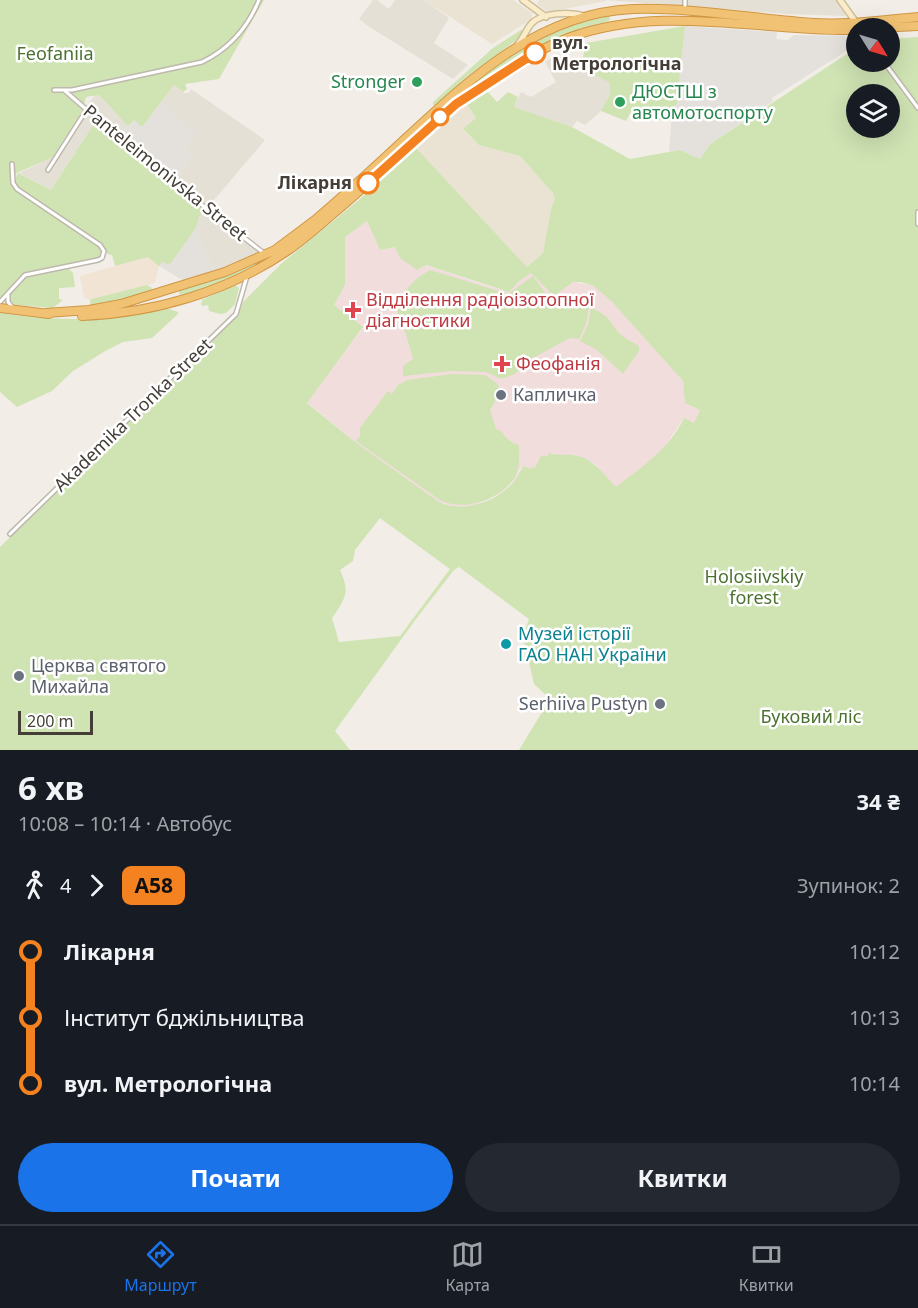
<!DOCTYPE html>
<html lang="uk">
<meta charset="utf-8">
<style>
:root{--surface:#171b24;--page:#242831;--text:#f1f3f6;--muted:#9ea1a6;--line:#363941;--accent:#1a73e8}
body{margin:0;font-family:"Noto Sans",sans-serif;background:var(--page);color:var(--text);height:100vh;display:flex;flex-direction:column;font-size:22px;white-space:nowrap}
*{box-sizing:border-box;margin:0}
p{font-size:20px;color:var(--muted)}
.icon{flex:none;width:33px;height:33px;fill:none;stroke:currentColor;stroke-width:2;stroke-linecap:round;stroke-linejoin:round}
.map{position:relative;height:750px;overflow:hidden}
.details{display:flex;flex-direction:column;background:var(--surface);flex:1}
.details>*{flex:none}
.badge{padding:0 12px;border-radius:9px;font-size:21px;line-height:39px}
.needle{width:39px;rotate:127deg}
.buttons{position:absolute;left:846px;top:18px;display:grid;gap:12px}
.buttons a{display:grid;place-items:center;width:54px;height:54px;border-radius:50%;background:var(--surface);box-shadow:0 6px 24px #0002;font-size:30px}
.scale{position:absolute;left:18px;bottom:15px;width:75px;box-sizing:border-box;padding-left:6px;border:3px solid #443e37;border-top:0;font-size:16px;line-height:21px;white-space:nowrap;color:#443e37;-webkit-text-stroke:4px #fff;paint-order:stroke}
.map>.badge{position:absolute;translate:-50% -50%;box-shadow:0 0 0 3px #fff}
.legs{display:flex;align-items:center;gap:9px;height:66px;padding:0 18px;font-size:20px}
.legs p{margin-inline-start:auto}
.head{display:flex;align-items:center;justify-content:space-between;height:102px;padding:0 18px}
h1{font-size:33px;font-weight:700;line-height:45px}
.action{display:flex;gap:12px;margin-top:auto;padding:12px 18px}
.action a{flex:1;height:69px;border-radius:36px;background:var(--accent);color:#fff;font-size:24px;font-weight:700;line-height:69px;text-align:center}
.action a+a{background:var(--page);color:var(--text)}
ul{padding:0 18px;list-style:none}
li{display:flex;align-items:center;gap:21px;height:66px;font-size:22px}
li i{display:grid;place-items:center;width:9px;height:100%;margin:0 8px;background:currentColor}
li i::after{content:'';width:15px;height:15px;margin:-8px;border:4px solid;border-radius:50%;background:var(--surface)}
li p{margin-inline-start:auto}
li:first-child i{background:linear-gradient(#0000 50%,currentColor 0)}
li:last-child i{background:linear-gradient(currentColor 50%,#0000 0)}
.dock{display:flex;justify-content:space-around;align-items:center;height:84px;border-top:2px solid var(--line);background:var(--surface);font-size:16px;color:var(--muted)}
.dock a{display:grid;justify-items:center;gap:3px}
.dock .selected{color:var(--accent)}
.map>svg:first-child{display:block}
.residential{fill:#e5e0d5}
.commercial{fill:#f2e4d4}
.industrial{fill:#e4e0dc}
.education{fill:#eae2d2}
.medical{fill:#f1dddb}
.green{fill:#cfe3b3;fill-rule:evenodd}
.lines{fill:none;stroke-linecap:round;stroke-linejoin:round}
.street-casing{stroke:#bfb8ad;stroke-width:6}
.secondary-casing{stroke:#cebe9a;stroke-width:8}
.highway-casing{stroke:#cf9644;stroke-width:10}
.street{stroke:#fff;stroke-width:3}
.secondary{stroke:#faecc9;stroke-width:5}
.highway{stroke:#f1c273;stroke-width:8}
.line-1-casing{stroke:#fff;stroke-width:14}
.line-1{stroke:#f58220;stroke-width:9}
.stop-1-dot{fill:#fff;stroke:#f58220;stroke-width:3}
.leisure-dot{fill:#2e9e5b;stroke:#fff;stroke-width:2}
.health-dot{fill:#e0444e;stroke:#fff;stroke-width:2}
.worship-dot{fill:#6b7280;stroke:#fff;stroke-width:2}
.culture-dot{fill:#0f9aa8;stroke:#fff;stroke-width:2}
.labels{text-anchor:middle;stroke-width:5;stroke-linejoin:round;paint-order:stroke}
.stop-label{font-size:18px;font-weight:bold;fill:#443e37;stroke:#fff;text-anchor:start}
.park-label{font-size:18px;fill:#4b712f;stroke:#fff}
.leisure-label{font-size:18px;fill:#27864d;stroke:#fff;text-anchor:end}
.street-label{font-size:18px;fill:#443e37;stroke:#fff}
.health-label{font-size:18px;fill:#be3a42;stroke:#fff;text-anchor:start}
.worship-label{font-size:18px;fill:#5b616d;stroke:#fff;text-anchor:start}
.culture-label{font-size:18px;fill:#0d838f;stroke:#fff;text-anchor:start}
</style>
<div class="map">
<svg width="918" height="750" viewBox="0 0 918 750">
<rect width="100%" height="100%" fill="#f2eee7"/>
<!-- residential -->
<path class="residential" d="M373,0H377L389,9L395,0H424L449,18L434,43L468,65L453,79L368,26L359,19Z
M606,0H837L846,13L845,16L787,14Z
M556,55L611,83L610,94L601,111L585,125L577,121L572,127L514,107L521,92L531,97L556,82L545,62Z
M174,85L184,93H189L191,89L265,140L209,206L174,180L191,157L161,102Z
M97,93L128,126L119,135L86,106Z
M87,112L97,120L51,190L19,173L53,157L55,158Z
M205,209L261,253L215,271L198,238L196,228L199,217Z"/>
<!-- commercial -->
<path class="commercial" d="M148,257L159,266L155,283L90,300L84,297L80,276Z"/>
<!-- industrial -->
<path class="industrial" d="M685,26L777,32L776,39L787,40L794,35L856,36V45L772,98L773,101L710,144L700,159L680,150L669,152L672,112L677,103Z
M161,102L198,134L187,149L191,157L174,180L119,135L134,120L142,127Z
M196,228L201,233L198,238L215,271L184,281L159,266L163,261L171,263Z"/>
<!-- education -->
<path class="education" d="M424,0H513L532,13V19L492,44Z
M539,0H606V1L548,12L537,4Z
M467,104L476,118L463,130L479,145L520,156L553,193L555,200L552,205L543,253L527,267L415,147L438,127Z"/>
<!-- medical -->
<path class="medical" d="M367,221L380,250L395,247L425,265L488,286L509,292L519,281L531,273L594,286L612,302L683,381L685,403L700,410L694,424L684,418L665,446L652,460L616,487L594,463L576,455H555L544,457L535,468L531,469L525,466L519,470L517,477L501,493L475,505L455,507L439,502L351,439L307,402L363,328L334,305L345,285V237Z"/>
<!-- green -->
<path class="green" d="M0,0H264L219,79L185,84L187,89L183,92L174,85L142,127L134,120L128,126L99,95L86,97L83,110L53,157L12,175V185L16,190L99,247L102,255L97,258L24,273L0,300Z
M607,15L610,17L609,21C556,34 506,65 462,96C451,103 441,115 430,121C465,90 501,54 545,34C564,25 586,19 607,15Z
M685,26L677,103L672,112L671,121L647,119V116L633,114V108L626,121L601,111L610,94V83L569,61L571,58L578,61L579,58L583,57L586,43Z
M521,30L524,31L518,39L469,75L435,105H433V102L493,48Z
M918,37V750H519L550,699L534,684L523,636L529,619L459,567L454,570L416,619L335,731L350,750H0V547L151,398L236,318L243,302L282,263L360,199L415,147L527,267L543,253L552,205L555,200L553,193L520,156L479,145L463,129L476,118L467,104L488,92L497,102L508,92L518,97L514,107L572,127L630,159L680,150L700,159L710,144L856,48V62H890V39ZM856,94H890V128H856ZM367,221L380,250L395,247L400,258L417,270L426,265L509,292L519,281L531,273L554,296L573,282H581L594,286L612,302L683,381L685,403L700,410L694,423L684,418C670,448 642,467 616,487C604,474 592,457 573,455C565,454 557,456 549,453L547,456H541L535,468L532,467L531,469L524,466C520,470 520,472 517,477C502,501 463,514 439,502L351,439L307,403L363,327L334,305L345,285V237ZM380,518L450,569L400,636L339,642L332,618C346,598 350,592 340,570L353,561L355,550Z
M96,121L102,126L101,128L119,144L122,142L205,209L199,217L196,228L171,263L167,264L163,261L159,266L148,257L115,266L112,255L107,254L103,244L18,187C14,182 15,177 18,173L51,190Z
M428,123C421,134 403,147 392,157C335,209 286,256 213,285C203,289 189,297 179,294V291L254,265L287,246L357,188Z
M69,269L73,273L75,287L59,288V299L63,300L53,308L16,305L10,302V294L26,276Z
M430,270L508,294L533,276L551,301L571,298L589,307L586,324L579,339L572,338L568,339L531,359L515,374L504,378H499L486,372L451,371L403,376V366L413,359L406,334L394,303L416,279Z
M147,285L152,288L151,291L128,299L91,306L90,300L92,299Z
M235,285L239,288L235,304L226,313L220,314L209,311L208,305L203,306L201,305L202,300Z
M166,308L178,312V314L152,338L123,342L107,350L73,371L52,391L17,407L0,392V313C56,322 111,321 166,308Z
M591,308C611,317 607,319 619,333C625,339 633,342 639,346V351L623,374L597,350L580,341L588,325Z
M452,374L485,375L498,384C500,394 495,402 490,410L496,429L502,432C506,439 511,443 519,445C519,455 520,469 515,477C501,500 463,512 440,500L356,441L360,436V428L388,391L392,394L398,385L408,380Z"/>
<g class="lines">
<!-- street casing -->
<g class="street-casing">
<path id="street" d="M685,0V10
M884,62L918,108
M54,90H72L202,62C229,49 248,27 259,0
M64,90L148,163L265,254
M48,170L87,109
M918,212V224
M8,295V302L13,308
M0,302L25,275L98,260L102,258L104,251L100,245L17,189L13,183L12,164
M10,534L236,314L247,276"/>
</g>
<!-- secondary casing -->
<g class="secondary-casing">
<path id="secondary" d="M523,0L546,17
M840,0L860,28
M518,44C524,38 526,29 532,23C543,12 571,12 585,16"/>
</g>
<!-- highway casing -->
<g class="highway-casing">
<path id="highway" d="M877,28L918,26
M0,308L49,314
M46,313L89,310L121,304L225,272L275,250L315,220C346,194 376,166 406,138C471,78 539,13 633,9C693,7 754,19 814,23C849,25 883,20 918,17
M82,316C154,313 227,292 287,251C306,238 323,222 340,208C412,146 478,73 568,38C662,3 760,32 856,30"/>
</g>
<!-- street -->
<use href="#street" class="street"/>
<!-- secondary -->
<use href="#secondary" class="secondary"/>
<!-- highway -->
<use href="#highway" class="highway"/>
</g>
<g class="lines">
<!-- line-1 casing -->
<g class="line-1-casing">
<path id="line-1" d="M368,183L456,104L535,53"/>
</g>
<!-- line-1 -->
<use href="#line-1" class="line-1"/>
</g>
<!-- markers -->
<g class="stop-1-dot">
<circle cx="535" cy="53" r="10"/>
<circle cx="440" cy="117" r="8"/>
<circle cx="368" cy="183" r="10"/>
</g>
<g class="leisure-dot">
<circle cx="417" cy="82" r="6"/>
<circle cx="620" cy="102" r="6"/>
</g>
<g class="health-dot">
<path d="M350 301h6v6h6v6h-6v6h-6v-6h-6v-6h6z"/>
<path d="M499 355h6v6h6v6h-6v6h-6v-6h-6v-6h6z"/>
</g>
<g class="worship-dot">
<circle cx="501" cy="395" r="6"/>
<circle cx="19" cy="676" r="6"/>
<circle cx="660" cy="704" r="6"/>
</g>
<circle class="culture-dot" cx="506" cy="644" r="6"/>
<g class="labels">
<!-- stop labels -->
<g class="stop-label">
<text x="552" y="49">вул.<tspan x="552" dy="21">Метрологічна</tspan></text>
<text x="352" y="189" text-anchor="end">Лікарня</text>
</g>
<!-- park labels -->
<g class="park-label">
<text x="55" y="60">Feofaniia</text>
<text x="754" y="583">Holosiivskiy<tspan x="754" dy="21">forest</tspan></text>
<text x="811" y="723">Буковий ліс</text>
</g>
<!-- leisure labels -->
<g class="leisure-label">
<text x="405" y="88">Stronger</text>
<text x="632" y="98" text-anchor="start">ДЮСТШ з<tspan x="632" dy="21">автомотоспорту</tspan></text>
</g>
<!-- street labels -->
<g class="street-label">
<text transform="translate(165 173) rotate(39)" y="6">Panteleimonivska Street</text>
<text transform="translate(133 415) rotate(-44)" y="6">Akademika Tronka Street</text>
</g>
<!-- health labels -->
<g class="health-label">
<text x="366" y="306">Відділення радіоізотопної<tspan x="366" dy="21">діагностики</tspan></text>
<text x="516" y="370">Феофанія</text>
</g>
<!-- worship labels -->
<g class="worship-label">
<text x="513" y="401">Капличка</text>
<text x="31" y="672">Церква святого<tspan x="31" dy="21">Михайла</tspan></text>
<text x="648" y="710" text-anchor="end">Serhiiva Pustyn</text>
</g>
<!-- culture labels -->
<g class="culture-label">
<text x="518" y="640">Музей історії<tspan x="518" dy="21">ГАО НАН України</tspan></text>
</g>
</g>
</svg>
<div class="buttons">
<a><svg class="needle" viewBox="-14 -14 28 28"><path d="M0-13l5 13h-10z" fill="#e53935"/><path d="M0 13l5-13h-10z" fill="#9ea1a6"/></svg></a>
<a><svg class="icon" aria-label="layers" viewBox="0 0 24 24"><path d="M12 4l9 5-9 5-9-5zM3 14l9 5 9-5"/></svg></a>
</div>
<div class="scale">200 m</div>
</div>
<section class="details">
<div class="head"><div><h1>6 хв</h1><p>10:08 – 10:14 · Автобус</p></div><b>34 ₴</b></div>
<div class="legs"><svg class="icon" aria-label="walk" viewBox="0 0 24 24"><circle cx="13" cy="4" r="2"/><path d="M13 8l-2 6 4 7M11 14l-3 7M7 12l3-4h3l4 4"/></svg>4<svg class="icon" aria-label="forward" viewBox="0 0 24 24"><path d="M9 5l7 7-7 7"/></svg><b class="badge" style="background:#f58220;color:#111">А58</b><p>Зупинок: 2</p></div>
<ul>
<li><i style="color:#f58220"></i><b>Лікарня</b><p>10:12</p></li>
<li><i style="color:#f58220"></i><span>Інститут бджільництва</span><p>10:13</p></li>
<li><i style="color:#f58220"></i><b>вул. Метрологічна</b><p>10:14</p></li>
</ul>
<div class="action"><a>Почати</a><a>Квитки</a></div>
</section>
<nav class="dock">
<a class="selected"><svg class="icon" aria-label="directions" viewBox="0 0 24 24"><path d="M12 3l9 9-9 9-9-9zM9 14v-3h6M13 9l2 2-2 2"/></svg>Маршрут</a>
<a><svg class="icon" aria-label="map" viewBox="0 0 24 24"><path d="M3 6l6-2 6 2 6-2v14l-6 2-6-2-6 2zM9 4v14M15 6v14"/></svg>Карта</a>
<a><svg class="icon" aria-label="tickets" viewBox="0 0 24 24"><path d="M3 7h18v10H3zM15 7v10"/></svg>Квитки</a>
</nav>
